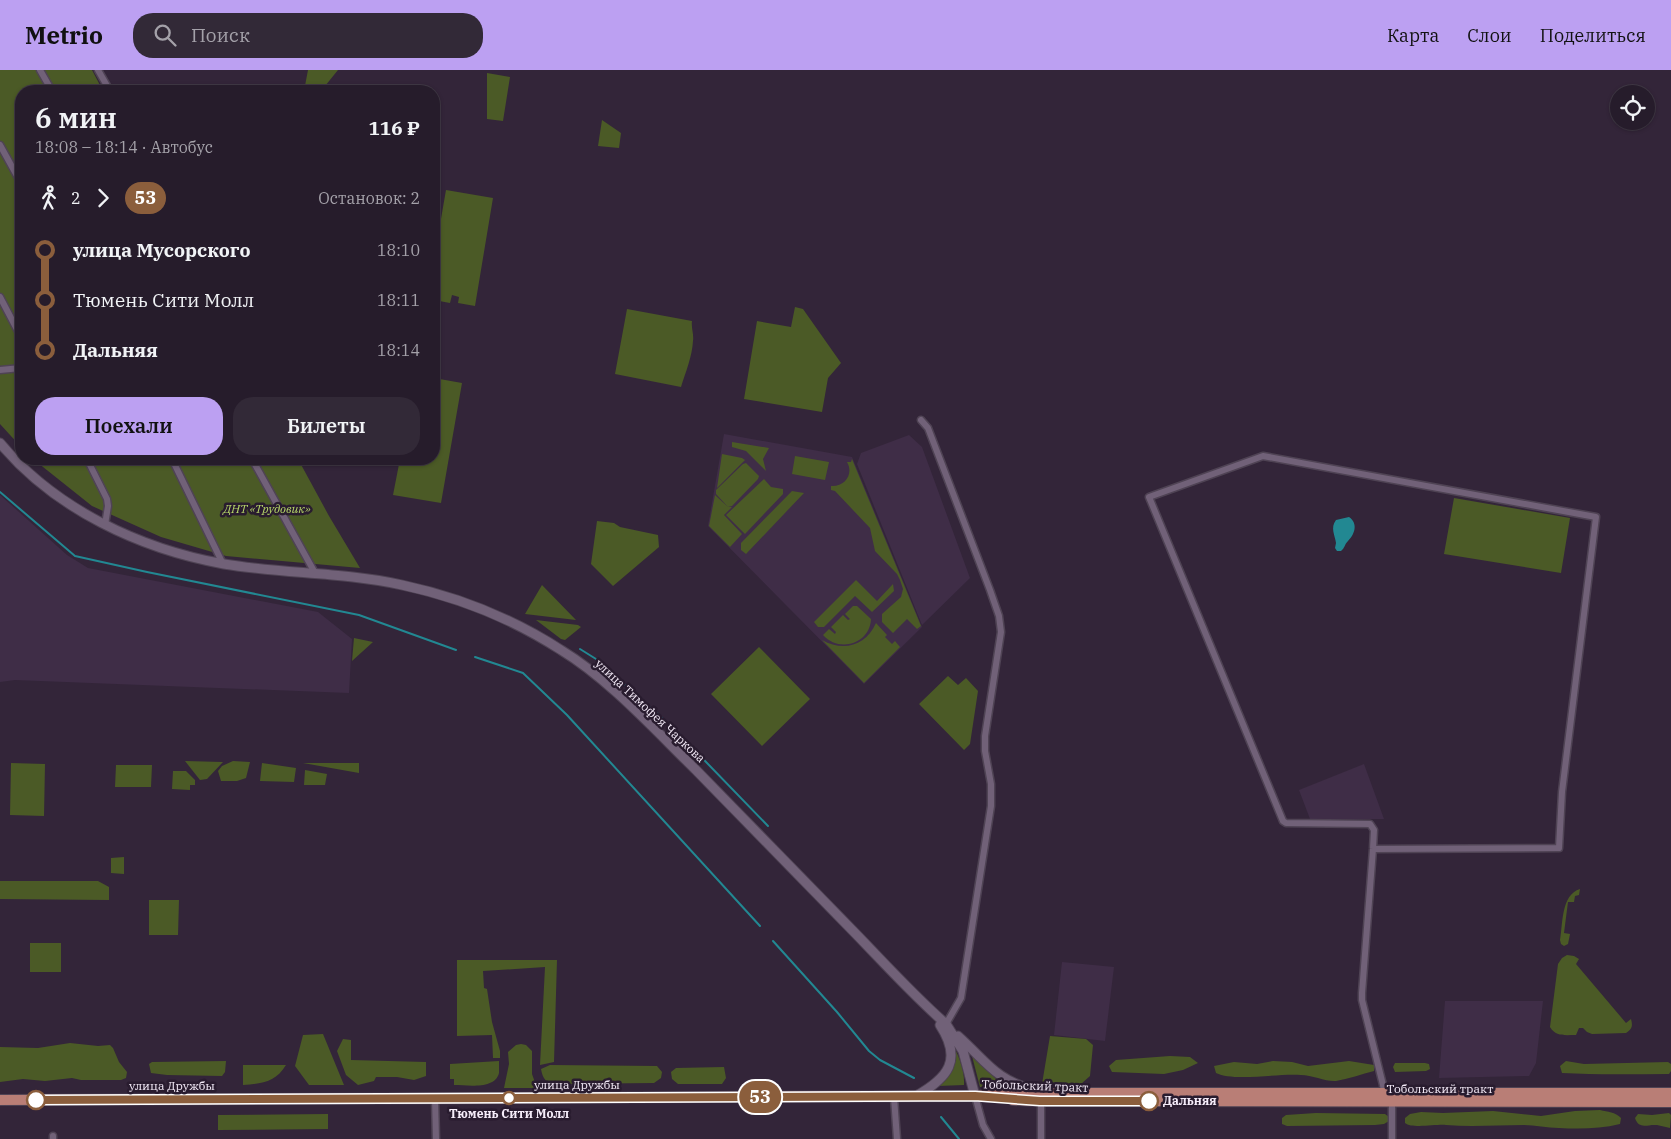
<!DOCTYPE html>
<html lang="ru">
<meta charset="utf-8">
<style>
:root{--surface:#261c2b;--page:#322937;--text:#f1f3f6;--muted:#a4a1a9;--line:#423a47;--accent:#bca0f2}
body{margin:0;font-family:"IBM Plex Serif",serif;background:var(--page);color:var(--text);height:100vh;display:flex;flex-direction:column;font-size:19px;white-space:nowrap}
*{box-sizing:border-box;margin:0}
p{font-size:16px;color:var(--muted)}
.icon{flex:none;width:28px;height:28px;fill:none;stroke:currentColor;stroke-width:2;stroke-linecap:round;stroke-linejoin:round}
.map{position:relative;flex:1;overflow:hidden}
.sheet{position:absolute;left:15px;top:15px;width:425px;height:380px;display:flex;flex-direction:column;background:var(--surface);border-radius:20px;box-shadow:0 1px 4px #0004,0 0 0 1px var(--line)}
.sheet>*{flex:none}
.badge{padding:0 10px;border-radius:16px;font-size:18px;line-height:32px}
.buttons{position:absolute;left:1610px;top:15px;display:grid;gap:10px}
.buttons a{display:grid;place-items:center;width:45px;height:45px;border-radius:50%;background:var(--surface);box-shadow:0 1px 4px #0004,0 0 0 1px var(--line);font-size:25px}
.map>.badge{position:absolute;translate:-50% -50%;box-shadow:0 0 0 2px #fff}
.legs{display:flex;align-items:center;gap:8px;height:55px;padding:0 20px;font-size:16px}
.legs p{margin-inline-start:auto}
.overview{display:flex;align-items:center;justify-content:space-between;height:85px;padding:0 20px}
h1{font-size:28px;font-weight:600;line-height:38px}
.button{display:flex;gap:10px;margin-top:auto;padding:10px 20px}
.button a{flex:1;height:58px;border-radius:20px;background:var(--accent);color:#111;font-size:20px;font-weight:600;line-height:58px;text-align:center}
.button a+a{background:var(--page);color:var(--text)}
ul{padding:0 20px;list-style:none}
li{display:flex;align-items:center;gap:18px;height:50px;font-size:19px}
li i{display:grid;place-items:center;width:8px;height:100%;margin:0 6px;background:currentColor}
li i::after{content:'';width:12px;height:12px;margin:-6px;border:4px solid;border-radius:50%;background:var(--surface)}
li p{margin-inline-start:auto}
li:first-child i{background:linear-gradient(#0000 50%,currentColor 0)}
li:last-child i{background:linear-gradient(currentColor 50%,#0000 0)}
header{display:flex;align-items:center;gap:30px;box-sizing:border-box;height:70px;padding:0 25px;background:var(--accent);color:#111}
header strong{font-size:24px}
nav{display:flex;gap:28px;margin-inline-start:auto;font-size:18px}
.search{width:350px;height:45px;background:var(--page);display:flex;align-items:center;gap:12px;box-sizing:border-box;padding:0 18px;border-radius:20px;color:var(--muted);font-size:19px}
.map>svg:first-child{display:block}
.built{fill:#3f2d47}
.green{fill:#4b5a26}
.water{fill:#228892}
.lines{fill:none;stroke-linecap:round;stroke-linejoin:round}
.stream{stroke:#228892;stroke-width:2}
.street-casing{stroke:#4f4354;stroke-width:9}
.secondary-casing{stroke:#4f4354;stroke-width:11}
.primary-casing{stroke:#4f4354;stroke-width:12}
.street{stroke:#716178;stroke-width:6}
.secondary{stroke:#716178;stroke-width:9}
.primary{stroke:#b97e76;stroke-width:10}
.line-1-casing{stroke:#fff;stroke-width:11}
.line-1{stroke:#8b5e3c;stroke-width:8}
.stop-1-dot{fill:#fff;stroke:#8b5e3c;stroke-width:2.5}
.labels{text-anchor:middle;stroke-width:5;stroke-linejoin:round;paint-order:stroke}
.park-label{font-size:12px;font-style:italic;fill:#b8d86a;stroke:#291c2f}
.street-label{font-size:12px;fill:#f5ecf9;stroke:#291c2f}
.stop-label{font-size:12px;font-weight:bold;fill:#f5ecf9;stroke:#291c2f;text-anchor:start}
</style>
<header>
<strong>Metrio</strong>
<div class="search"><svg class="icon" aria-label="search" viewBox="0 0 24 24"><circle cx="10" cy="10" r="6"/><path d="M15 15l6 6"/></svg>Поиск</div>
<nav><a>Карта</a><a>Слои</a><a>Поделиться</a></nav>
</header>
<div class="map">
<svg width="1671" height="1069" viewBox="0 0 1671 1069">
<rect width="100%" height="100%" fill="#332539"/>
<!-- built -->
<path class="built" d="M724,364L852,387L922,557L864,614L708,456Z
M909,365L922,377L970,508L922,555L857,394L861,383Z
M0,425L67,485L88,498L318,542L352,569L349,623L15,610L0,612Z
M1364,694L1384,749H1310L1299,720Z
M1062,892L1114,897L1105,971L1054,965Z
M1445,931H1543L1536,993L1529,1006L1439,1008Z"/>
<!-- green -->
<path class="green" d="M0,0H92L103,21H21V377L0,354Z
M308,0H338L321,21H304Z
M487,3L510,7L503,51L487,49Z
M602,50L621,63L619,78L598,76Z
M446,120L493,128L475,236L458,233L459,227L452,225L450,233L434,230V189Z
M795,237L803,239L841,293L828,308L822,342L744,329L757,251L791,257Z
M627,239L692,251C691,258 694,264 693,271C692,287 686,301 681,317L615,304Z
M434,308L462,313L441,433L393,425L400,389H434Z
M732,372L769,378L763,389L766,401L746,381L732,377Z
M722,384L742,388L745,390L717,418Z
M795,386L829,392L825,410L792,404Z
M33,389H298L329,446L360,498L226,486L161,467L92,436Z
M852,389L921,556L917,559L907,549L893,563L882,552V544L901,527L903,519L900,510L897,504L875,481L870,458L835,421L831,420V416C845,417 854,404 847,392H851Z
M746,393L759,406L758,409L732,436H728L732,437L724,445L742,464L730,477L709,456L715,425L728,437L716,424V420L743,394Z
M764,409L771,417L783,419V424L745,464L726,445Z
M792,421L804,423L746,484L741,480V473Z
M1454,428L1570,448L1561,503L1444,484Z
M597,451L614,453L620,457L658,465L659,477L613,516L591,494Z
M856,510L877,531L893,514L894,521L872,542L855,526L824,557H818L814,552Z
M542,515L576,550L525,544Z
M853,536H857L871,549C870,574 839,583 823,565L829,559L835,564L836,562L831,557L843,545L848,550L850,549L845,544Z
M536,550L578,555L581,557L565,570L561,569Z
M876,553L887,565L885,567L892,574L895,571L900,577L864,613L822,570C843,582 866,576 876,553Z
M354,568L373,572L352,591Z
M759,577L810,629L762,676L711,624Z
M948,606L958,615L966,608L978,621L970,674L964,680L919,634Z
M185,691L223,692L207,709L200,710Z
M233,691L250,692L246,708L237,711H221L218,701L222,696Z
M11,693L45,694L44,746L10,745Z
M262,693L296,698L294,712L260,711Z
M303,693H359V703Z
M116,695H152L151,717H115Z
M305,700L327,704L325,715H304Z
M173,701H186L195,710V715H190V720L172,719Z
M124,787V804L111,803V788Z
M0,811H98L109,817V830L0,829Z
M1580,819L1579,825L1575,826L1574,832H1568L1564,863L1570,864L1568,874L1564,876L1561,874L1560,870C1563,853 1561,825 1580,819Z
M149,830H179L178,865H149Z
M30,873H61V902H30Z
M1567,885L1574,886L1579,889L1576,894L1626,953L1631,949C1633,956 1632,959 1626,963L1592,964L1587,962L1583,958H1579L1576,965C1565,965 1556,967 1550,957L1558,894L1562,888Z
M457,890H557L554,992L540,995L545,897L483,901L484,918L487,919L492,952L500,981V988H493L492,965L457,966Z
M323,964L344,1015H309L295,996L303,965Z
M1050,966L1086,969L1093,975L1090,1006L1081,1014H1042Z
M343,969L351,970V990L426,992V1006L414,1010L397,1007H376L374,1011L358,1015L346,1005L337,981Z
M951,971C958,984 965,1000 964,1015L938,1016C955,1001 951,992 951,971Z
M70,973L98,976L110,975L113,978L119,992L127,1002L126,1008L121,1010H81L72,1008L45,1011L23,1009L0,1012V977L38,978Z
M521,974L526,975L532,981V1004L537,1018H504L509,994L508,982L516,975Z
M972,986L998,1011L1014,1018L980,1017Z
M1170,986L1190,987L1198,993L1183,1000L1164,1004L1112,1002L1109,996L1116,990Z
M226,991L225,1002L222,1006L167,1005L151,1003L149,994L152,992Z
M499,991C499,995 499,999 499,1003C495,1020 467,1015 454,1015V1009H450V994Z
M1273,991L1292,992L1308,996L1349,991L1374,995V1001C1362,1004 1348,1009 1336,1011C1327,1012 1312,1005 1301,1005C1279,1003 1234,1012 1216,1003L1214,996L1234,992L1257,994Z
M1566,991L1584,994L1668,992L1671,994V1001L1669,1004C1633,1004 1598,1005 1562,1003L1560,996Z
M1395,993H1425L1429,994L1430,999L1426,1001L1395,1002L1393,997Z
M243,995H286C276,1012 261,1014 243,1015Z
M550,995L657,996L662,1002L661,1008L654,1013L556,1014C546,1012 543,1010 541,999Z
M724,997L726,1008L722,1014H678L672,1009L671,1002L676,998Z
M1600,1040C1608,1042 1615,1042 1621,1048L1620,1054C1600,1059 1579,1059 1559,1058C1547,1058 1535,1055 1524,1055C1498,1055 1472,1057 1446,1055C1436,1054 1412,1059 1405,1053V1048L1410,1044L1421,1042L1443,1043L1493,1041L1541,1046L1575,1041Z
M1316,1043L1385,1044L1389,1047V1051L1384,1054L1375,1055L1287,1056L1282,1054V1048L1286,1045Z
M1669,1043L1671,1045L1670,1058C1666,1057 1661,1056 1657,1055C1647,1054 1639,1060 1635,1048L1638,1044L1652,1045Z
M328,1044V1059L218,1060V1045Z"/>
<!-- water -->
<path class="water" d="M1349,447C1359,454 1354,465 1348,471C1344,475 1345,478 1341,481H1337L1335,478L1336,473C1335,465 1330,458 1336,450Z"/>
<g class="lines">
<!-- stream -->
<path class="stream" d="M0,422L75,486L147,502L359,545L456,580
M580,579L596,589L663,649
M475,587L523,603L567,645L760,856
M677,662L768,756
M773,871L837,942L869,981L880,990L914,1008
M941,1047L959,1069"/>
<!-- street casing -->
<g class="street-casing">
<path id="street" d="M40,0L52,21
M98,0L110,21
M0,75L21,113
M0,227L21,267
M0,300L21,298
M921,350L928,358L990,520L999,546L1001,562L985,666V681L991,714V736L961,928L946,954
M87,389L107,429L108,436L105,455
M172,389L223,494
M252,389L315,503
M1373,779L1559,778L1562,722L1596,447L1263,386L1149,427L1283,751L1286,753L1370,754L1374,760L1373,779L1362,923V930L1383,1015L1384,1023
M975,1026L983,1055L991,1069
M894,1027L897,1069
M435,1028L436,1069
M1041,1031V1069
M53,1069V1066
M1392,1069V1031"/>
</g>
<!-- secondary casing -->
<g class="secondary-casing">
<path id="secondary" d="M0,373C55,439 140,479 224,494C283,504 343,502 402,515C458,527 513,549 561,580C609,609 655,660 695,699C749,754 802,809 856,864C886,895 914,926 946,954L963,981L975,1026
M958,966C988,993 994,1009 1036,1021
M916,1026C948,1008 963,990 940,955"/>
</g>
<!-- primary casing -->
<g class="primary-casing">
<path id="primary" d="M0,1030L975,1026L1041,1023H1671
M1013,1030L1041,1031L1671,1032"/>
</g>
<!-- street -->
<use href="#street" class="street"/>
<!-- secondary -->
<use href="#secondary" class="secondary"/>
<!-- primary -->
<use href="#primary" class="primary"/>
</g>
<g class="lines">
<!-- line-1 casing -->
<g class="line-1-casing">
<path id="line-1" d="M36,1030L975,1026L1040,1031H1149"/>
</g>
<!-- line-1 -->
<use href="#line-1" class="line-1"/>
</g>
<!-- markers -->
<g class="stop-1-dot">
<circle cx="509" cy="1028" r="6"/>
<circle cx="36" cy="1030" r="9"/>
<circle cx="1149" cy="1031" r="9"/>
</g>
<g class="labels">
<!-- park labels -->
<g class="park-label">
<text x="267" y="443">ДНТ «Трудовик»</text>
</g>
<!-- street labels -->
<g class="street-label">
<text transform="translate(650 641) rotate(43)" y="4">улица Тимофея Чаркова</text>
<text x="577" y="1019">улица Дружбы</text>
<text x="172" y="1020">улица Дружбы</text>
<text transform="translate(1035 1016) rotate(2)" y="4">Тобольский тракт</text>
<text x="1440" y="1023">Тобольский тракт</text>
</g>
<!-- stop labels -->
<g class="stop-label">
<text x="1163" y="1035">Дальняя</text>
<text x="509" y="1048" text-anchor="middle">Тюмень Сити Молл</text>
</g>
</g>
</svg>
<div class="buttons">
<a><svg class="icon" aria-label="locate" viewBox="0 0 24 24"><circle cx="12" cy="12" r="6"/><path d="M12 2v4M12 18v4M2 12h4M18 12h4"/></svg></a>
</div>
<b class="badge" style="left:760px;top:1027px;background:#8b5e3c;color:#fff">53</b>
<section class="sheet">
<div class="overview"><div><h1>6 мин</h1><p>18:08 – 18:14 · Автобус</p></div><b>116 ₽</b></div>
<div class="legs"><svg class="icon" aria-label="walk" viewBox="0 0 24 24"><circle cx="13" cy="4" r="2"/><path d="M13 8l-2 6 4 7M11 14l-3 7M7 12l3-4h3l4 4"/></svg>2<svg class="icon" aria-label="forward" viewBox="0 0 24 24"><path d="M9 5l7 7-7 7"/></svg><b class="badge" style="background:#8b5e3c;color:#fff">53</b><p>Остановок: 2</p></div>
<ul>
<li><i style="color:#8b5e3c"></i><b>улица Мусорского</b><p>18:10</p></li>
<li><i style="color:#8b5e3c"></i><span>Тюмень Сити Молл</span><p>18:11</p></li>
<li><i style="color:#8b5e3c"></i><b>Дальняя</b><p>18:14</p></li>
</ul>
<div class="button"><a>Поехали</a><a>Билеты</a></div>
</section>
</div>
